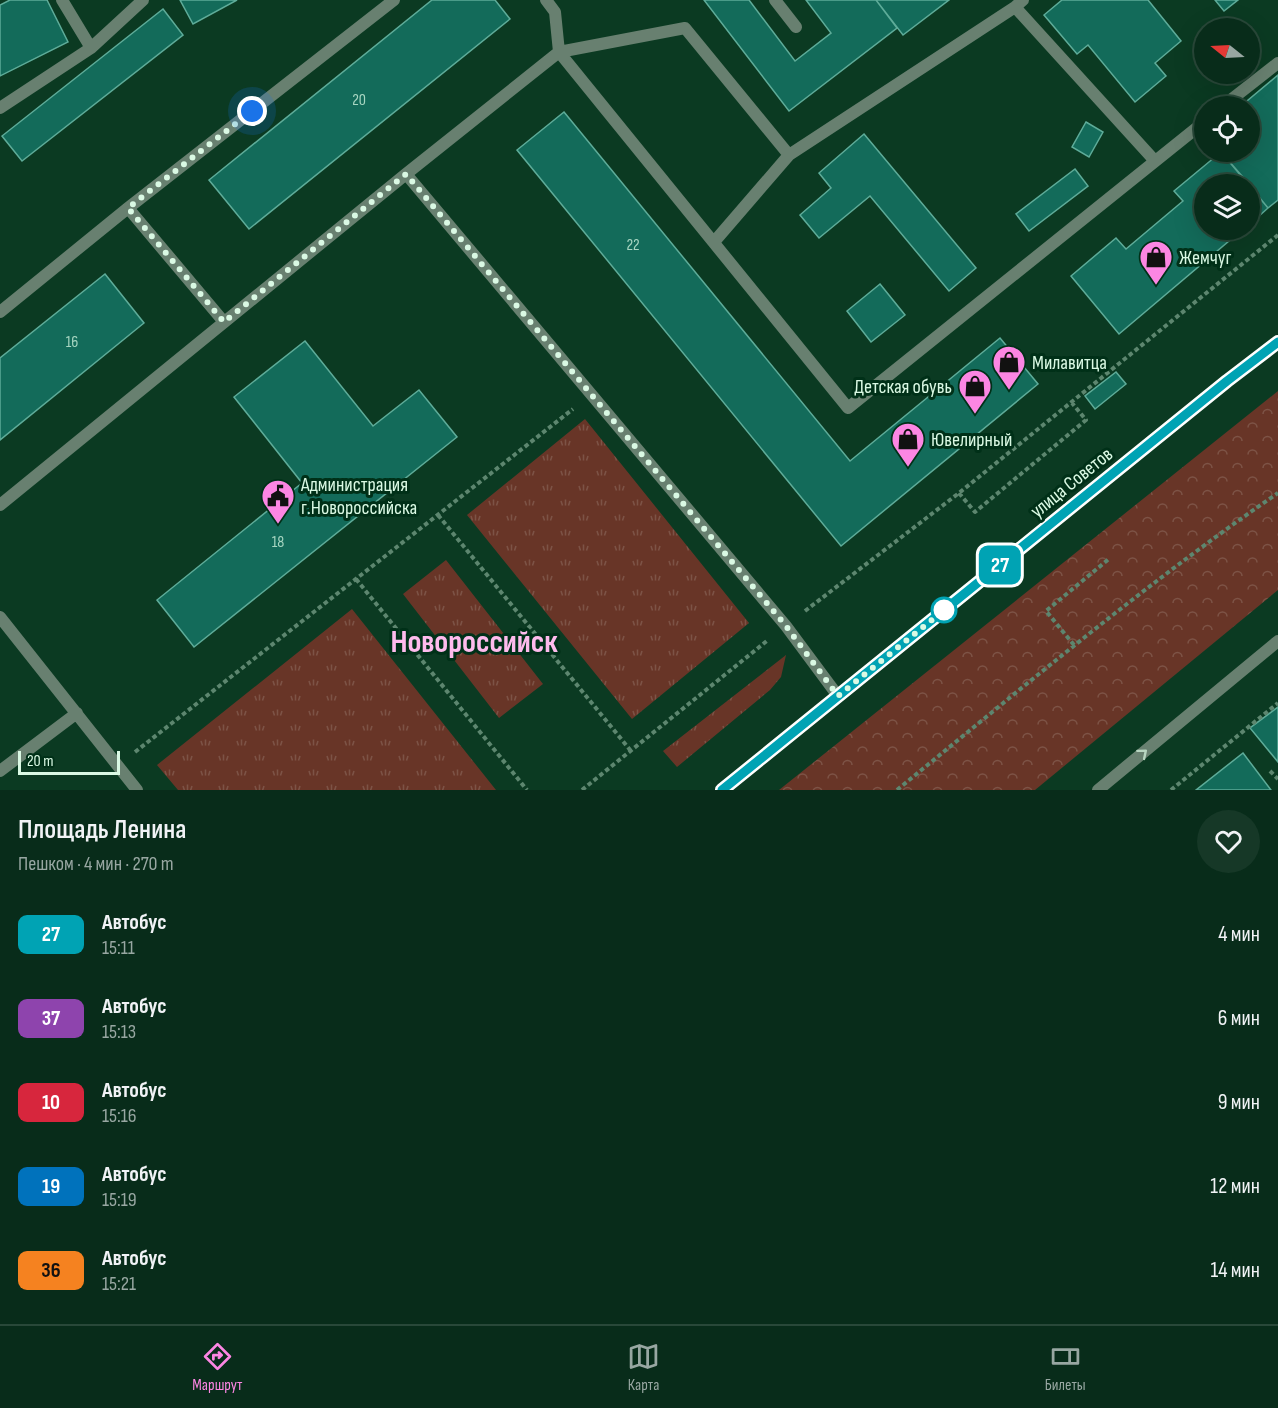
<!DOCTYPE html>
<html lang="ru">
<meta charset="utf-8">
<style>
:root{--surface:#082c1a;--page:#163827;--text:#f1f3f6;--muted:#98a7a2;--line:#294839;--accent:#fc86e3}
body{margin:0;font-family:"Sofia Sans Condensed",sans-serif;background:var(--page);color:var(--text);height:100vh;display:flex;flex-direction:column;font-size:22px;white-space:nowrap}
*{box-sizing:border-box;margin:0}
p{font-size:20px;color:var(--muted)}
.icon{flex:none;width:33px;height:33px;fill:none;stroke:currentColor;stroke-width:2;stroke-linecap:round;stroke-linejoin:round}
.map{position:relative;height:790px;overflow:hidden}
.details{display:flex;flex-direction:column;background:var(--surface);flex:1}
.details>*{flex:none}
.badge{padding:0 12px;border-radius:9px;font-size:21px;line-height:39px}
.needle{width:39px;rotate:288deg}
.tools{position:absolute;left:1194px;top:18px;display:grid;gap:12px}
.tools a{display:grid;place-items:center;width:66px;height:66px;border-radius:50%;background:var(--surface);box-shadow:0 6px 24px #0002,0 0 0 2px var(--line);font-size:30px}
.scale{position:absolute;left:18px;bottom:15px;width:102px;box-sizing:border-box;padding-left:6px;border:3px solid #daf9e4;border-top:0;font-size:16px;line-height:21px;white-space:nowrap;color:#daf9e4;-webkit-text-stroke:4px #003018;paint-order:stroke}
.you{position:absolute;width:30px;height:30px;margin:-15px;border:4px solid #fff;border-radius:50%;background:#1a73e8;box-shadow:0 0 0 9px #1a73e833}
.map>.badge{position:absolute;translate:-50% -50%;box-shadow:0 0 0 3px #fff}
.round{display:grid;place-items:center;flex:none;width:63px;height:63px;border-radius:32px;background:var(--page)}
.headline{display:flex;align-items:center;justify-content:space-between;height:102px;padding:0 18px}
h1{font-size:28px;font-weight:600;line-height:45px}
ul{padding:0;list-style:none}
li{display:flex;align-items:center;gap:18px;height:84px;padding:0 18px}
li div{flex:1}
li b{display:block;font-size:22px}
li em{font-style:normal}
li .badge{min-width:66px;font-weight:700;text-align:center}
.tab-bar{display:flex;justify-content:space-around;align-items:center;height:84px;border-top:2px solid var(--line);background:var(--surface);font-size:16px;color:var(--muted)}
.tab-bar a{display:grid;justify-items:center;gap:3px}
.tab-bar .current{color:var(--accent)}
.map>svg:first-child{display:block}
.grass{fill:url(#grass-tufts)}
.park{fill:url(#park-crowns)}
.building{fill:#136b5a;stroke:#5eac99;stroke-width:1.5}
.lines{fill:none;stroke-linecap:round;stroke-linejoin:round}
.path{stroke:#5d866f;stroke-width:4;stroke-dasharray:4.5 3;stroke-linecap:butt}
.service{stroke:#688070;stroke-width:12}
.tertiary{stroke:#688070;stroke-width:12}
.oneway{stroke:#b8d5c1}
.line-casing{stroke:#fff;stroke-width:14}
.line{stroke:#00a3b4;stroke-width:9}
.walk{stroke:#daf9e4;stroke-width:6;stroke-dasharray:0 10.8}
.stop-dot{fill:#fff;stroke:#00a3b4;stroke-width:3}
.labels{text-anchor:middle;stroke-width:6;stroke-linejoin:round;paint-order:stroke}
.number-label{font-size:16px;fill:#a8d6c2}
.poi-label{font-size:20px;fill:#daf9e4;stroke:#003018;text-anchor:start}
.street-label{font-size:20px;fill:#daf9e4;stroke:#003018}
.town-label{font-size:32px;font-weight:bold;fill:#febbed;stroke:#003018}
</style>
<div class="map">
<svg width="1278" height="790" viewBox="0 0 1278 790">
<defs>
<pattern id="grass-tufts" width="24" height="20" patternUnits="userSpaceOnUse" patternTransform="scale(1.5)"><rect width="24" height="20" fill="#683527"/><path d="M3 7l-1-3M5 7V3M7 7l1-3M15 17l-1-3M17 17v-4M19 17l1-3" fill="none" stroke="#7d5346"/></pattern>
<pattern id="park-crowns" width="20" height="18" patternUnits="userSpaceOnUse" patternTransform="scale(1.5)"><rect width="20" height="18" fill="#683527"/><path d="M2 6a3 3 0 1 1 6 0M12 15a3 3 0 1 1 6 0" fill="none" stroke="#7d5346"/></pattern>
</defs>
<rect width="100%" height="100%" fill="#0b3a22"/>
<!-- grass -->
<path class="grass" d="M585,419L749,623L632,719L467,515Z
M446,560L543,684L499,718L403,594Z
M352,609L496,790H178L157,765Z
M786,655L781,677L770,690L677,767L663,751Z"/>
<!-- park -->
<path class="park" d="M1278,391V590L1035,790H779Z"/>
<!-- building -->
<path class="building" d="M10,0H47L68,42L0,76V5Z
M180,0H237L193,24Z
M432,0H495L510,19L249,229L209,180Z
M704,0H749L795,61L831,33L806,0H876L897,28L789,111Z
M876,0H949L903,35Z
M1062,0H1148L1181,41L1155,63L1166,76L1135,102L1088,45L1077,54L1044,15Z
M1215,0H1238L1224,11Z
M163,9L183,35L22,161L2,136Z
M1278,75V200L1268,208L1221,152H1250V106H1241Z
M564,112L850,461L1000,338L1038,384L841,546L517,150Z
M1086,122L1103,132L1089,157L1072,147Z
M864,134L976,268L949,291L870,196L819,238L800,215L831,188L819,173Z
M1221,152L1249,184H1204V230H1242L1119,334L1071,276L1116,238L1126,249L1183,201L1174,191Z
M1075,169L1088,186L1029,231L1016,214Z
M1250,186L1268,208L1250,224Z
M105,274L144,323L0,440V358Z
M880,284L905,315L871,342L847,311Z
M305,341L373,426L419,390L457,437L194,647L157,600L302,483L234,397Z
M1116,372L1126,384L1095,409L1085,396Z
M1278,707V762L1250,728Z
M1243,753L1271,790H1196Z"/>
<g class="lines">
<!-- path -->
<path class="path" d="M959,493L975,512L1086,420L1072,403
M438,515L631,751
M356,579L527,790
M805,611L959,493L1278,235
M1074,645L1046,611L1110,558
M135,752L573,409
M1270,771L1278,779
M582,790L768,640
M897,790C1022,688 1145,584 1278,493
M1171,790L1278,703"/>
<!-- service -->
<path class="service" d="M62,0L91,48
M546,0L555,12L559,52L685,28L789,155
M775,0L796,27
M1015,7L1155,161
M1223,106L1278,63
M0,108L91,48L143,0
M406,174L786,626L838,696
M128,208L224,322
M714,242L789,155L1015,7L1023,0
M0,312L128,208L394,0
M0,505L406,174L559,52L848,408L1204,122
M0,617L137,790
M0,771L77,713"/>
<!-- tertiary -->
<path class="tertiary" d="M722,790L1227,381L1278,342
M1098,790L1278,641"/>
</g>
<!-- one-way arrows -->
<defs><path id="oneway-chevron" d="M-2-3.5L2.5 0L-2 3.5" fill="none" stroke-width="1.6" stroke-linecap="round" stroke-linejoin="round" transform="scale(1.5)"/></defs>
<use class="oneway" href="#oneway-chevron" transform="translate(1143 753) rotate(-40)"/>
<g class="lines">
<!-- line casing -->
<g class="line-casing">
<path id="line" d="M722,790L1227,381L1278,342"/>
</g>
<!-- line -->
<use href="#line" class="line"/>
<!-- walk -->
<path class="walk" d="M252,111L128,208L224,322L406,174L786,626L838,696L949,606L944,610"/>
</g>
<!-- icons -->
<defs>
<g id="shop-pin" transform="scale(1.725)"><path d="M0 17L-7.5 6A9.5 9.5 0 1 1 7.5 6Z" fill="#fc86e3" stroke="#003018"/><path d="M-5-2.5h2.3a2.7 3.5 0 0 1 5.4 0H5L5.5 6h-11ZM-1.5-2.5h3a1.5 2.3 0 0 0-3 0Z" fill="#111"/></g>
<g id="civic-pin" transform="scale(1.725)"><path d="M0 17L-7.5 6A9.5 9.5 0 1 1 7.5 6Z" fill="#fc86e3" stroke="#003018"/><path d="M-.6-6.5H3V-4.5H.6V-3L4-1V1h2V6H-6V1h2V-1L-.6-3ZM-1.2 2.5V6h2.4V2.5Z" fill="#111"/></g>
</defs>
<g fill-rule="evenodd">
<use href="#shop-pin" x="1156" y="257"/>
<use href="#shop-pin" x="1009" y="362"/>
<use href="#shop-pin" x="975" y="386"/>
<use href="#shop-pin" x="908" y="439"/>
<use href="#civic-pin" x="278" y="496"/>
</g>
<!-- markers -->
<circle class="stop-dot" cx="944" cy="610" r="12"/>
<g class="labels">
<!-- number labels -->
<g class="number-label">
<text x="359" y="105">20</text>
<text x="633" y="250">22</text>
<text x="72" y="347">16</text>
<text x="278" y="547">18</text>
</g>
<!-- poi labels -->
<g class="poi-label">
<text x="1179" y="264">Жемчуг</text>
<text x="1032" y="369">Милавитца</text>
<text x="952" y="393" text-anchor="end">Детская обувь</text>
<text x="931" y="446">Ювелирный</text>
<text x="301" y="491">Администрация<tspan x="301" dy="23">г.Новороссийска</tspan></text>
</g>
<!-- street labels -->
<g class="street-label">
<text transform="translate(1071 482) rotate(-39)" y="7">улица Советов</text>
</g>
<!-- town labels -->
<g class="town-label">
<text x="474" y="652">Новороссийск</text>
</g>
</g>
</svg>
<div class="tools">
<a><svg class="needle" viewBox="-14 -14 28 28"><path d="M0-13l5 13h-10z" fill="#e53935"/><path d="M0 13l5-13h-10z" fill="#98a7a2"/></svg></a>
<a><svg class="icon" aria-label="locate" viewBox="0 0 24 24"><circle cx="12" cy="12" r="6"/><path d="M12 2v4M12 18v4M2 12h4M18 12h4"/></svg></a>
<a><svg class="icon" aria-label="layers" viewBox="0 0 24 24"><path d="M12 4l9 5-9 5-9-5zM3 14l9 5 9-5"/></svg></a>
</div>
<div class="scale">20 m</div>
<div class="you" style="left:252px;top:111px"></div>
<b class="badge" style="left:1000px;top:565px;background:#00a3b4;color:#fff">27</b>
</div>
<section class="details">
<div class="headline"><div><h1>Площадь Ленина</h1><p>Пешком · 4 мин · 270 m</p></div><a class="round"><svg class="icon" aria-label="heart" viewBox="0 0 24 24"><path d="M12 20l-8-8c-3-5 5-10 8-4 3-6 11-1 8 4z"/></svg></a></div>
<ul>
<li><span class="badge" style="background:#00a3b4;color:#fff">27</span><div><b>Автобус</b><p>15:11</p></div><em>4 мин</em></li>
<li><span class="badge" style="background:#8e44ad;color:#fff">37</span><div><b>Автобус</b><p>15:13</p></div><em>6 мин</em></li>
<li><span class="badge" style="background:#d7263d;color:#fff">10</span><div><b>Автобус</b><p>15:16</p></div><em>9 мин</em></li>
<li><span class="badge" style="background:#0072bc;color:#fff">19</span><div><b>Автобус</b><p>15:19</p></div><em>12 мин</em></li>
<li><span class="badge" style="background:#f58220;color:#111">36</span><div><b>Автобус</b><p>15:21</p></div><em>14 мин</em></li>
</ul>
</section>
<nav class="tab-bar">
<a class="current"><svg class="icon" aria-label="directions" viewBox="0 0 24 24"><path d="M12 3l9 9-9 9-9-9zM9 14v-3h6M13 9l2 2-2 2"/></svg>Маршрут</a>
<a><svg class="icon" aria-label="map" viewBox="0 0 24 24"><path d="M3 6l6-2 6 2 6-2v14l-6 2-6-2-6 2zM9 4v14M15 6v14"/></svg>Карта</a>
<a><svg class="icon" aria-label="tickets" viewBox="0 0 24 24"><path d="M3 7h18v10H3zM15 7v10"/></svg>Билеты</a>
</nav>
